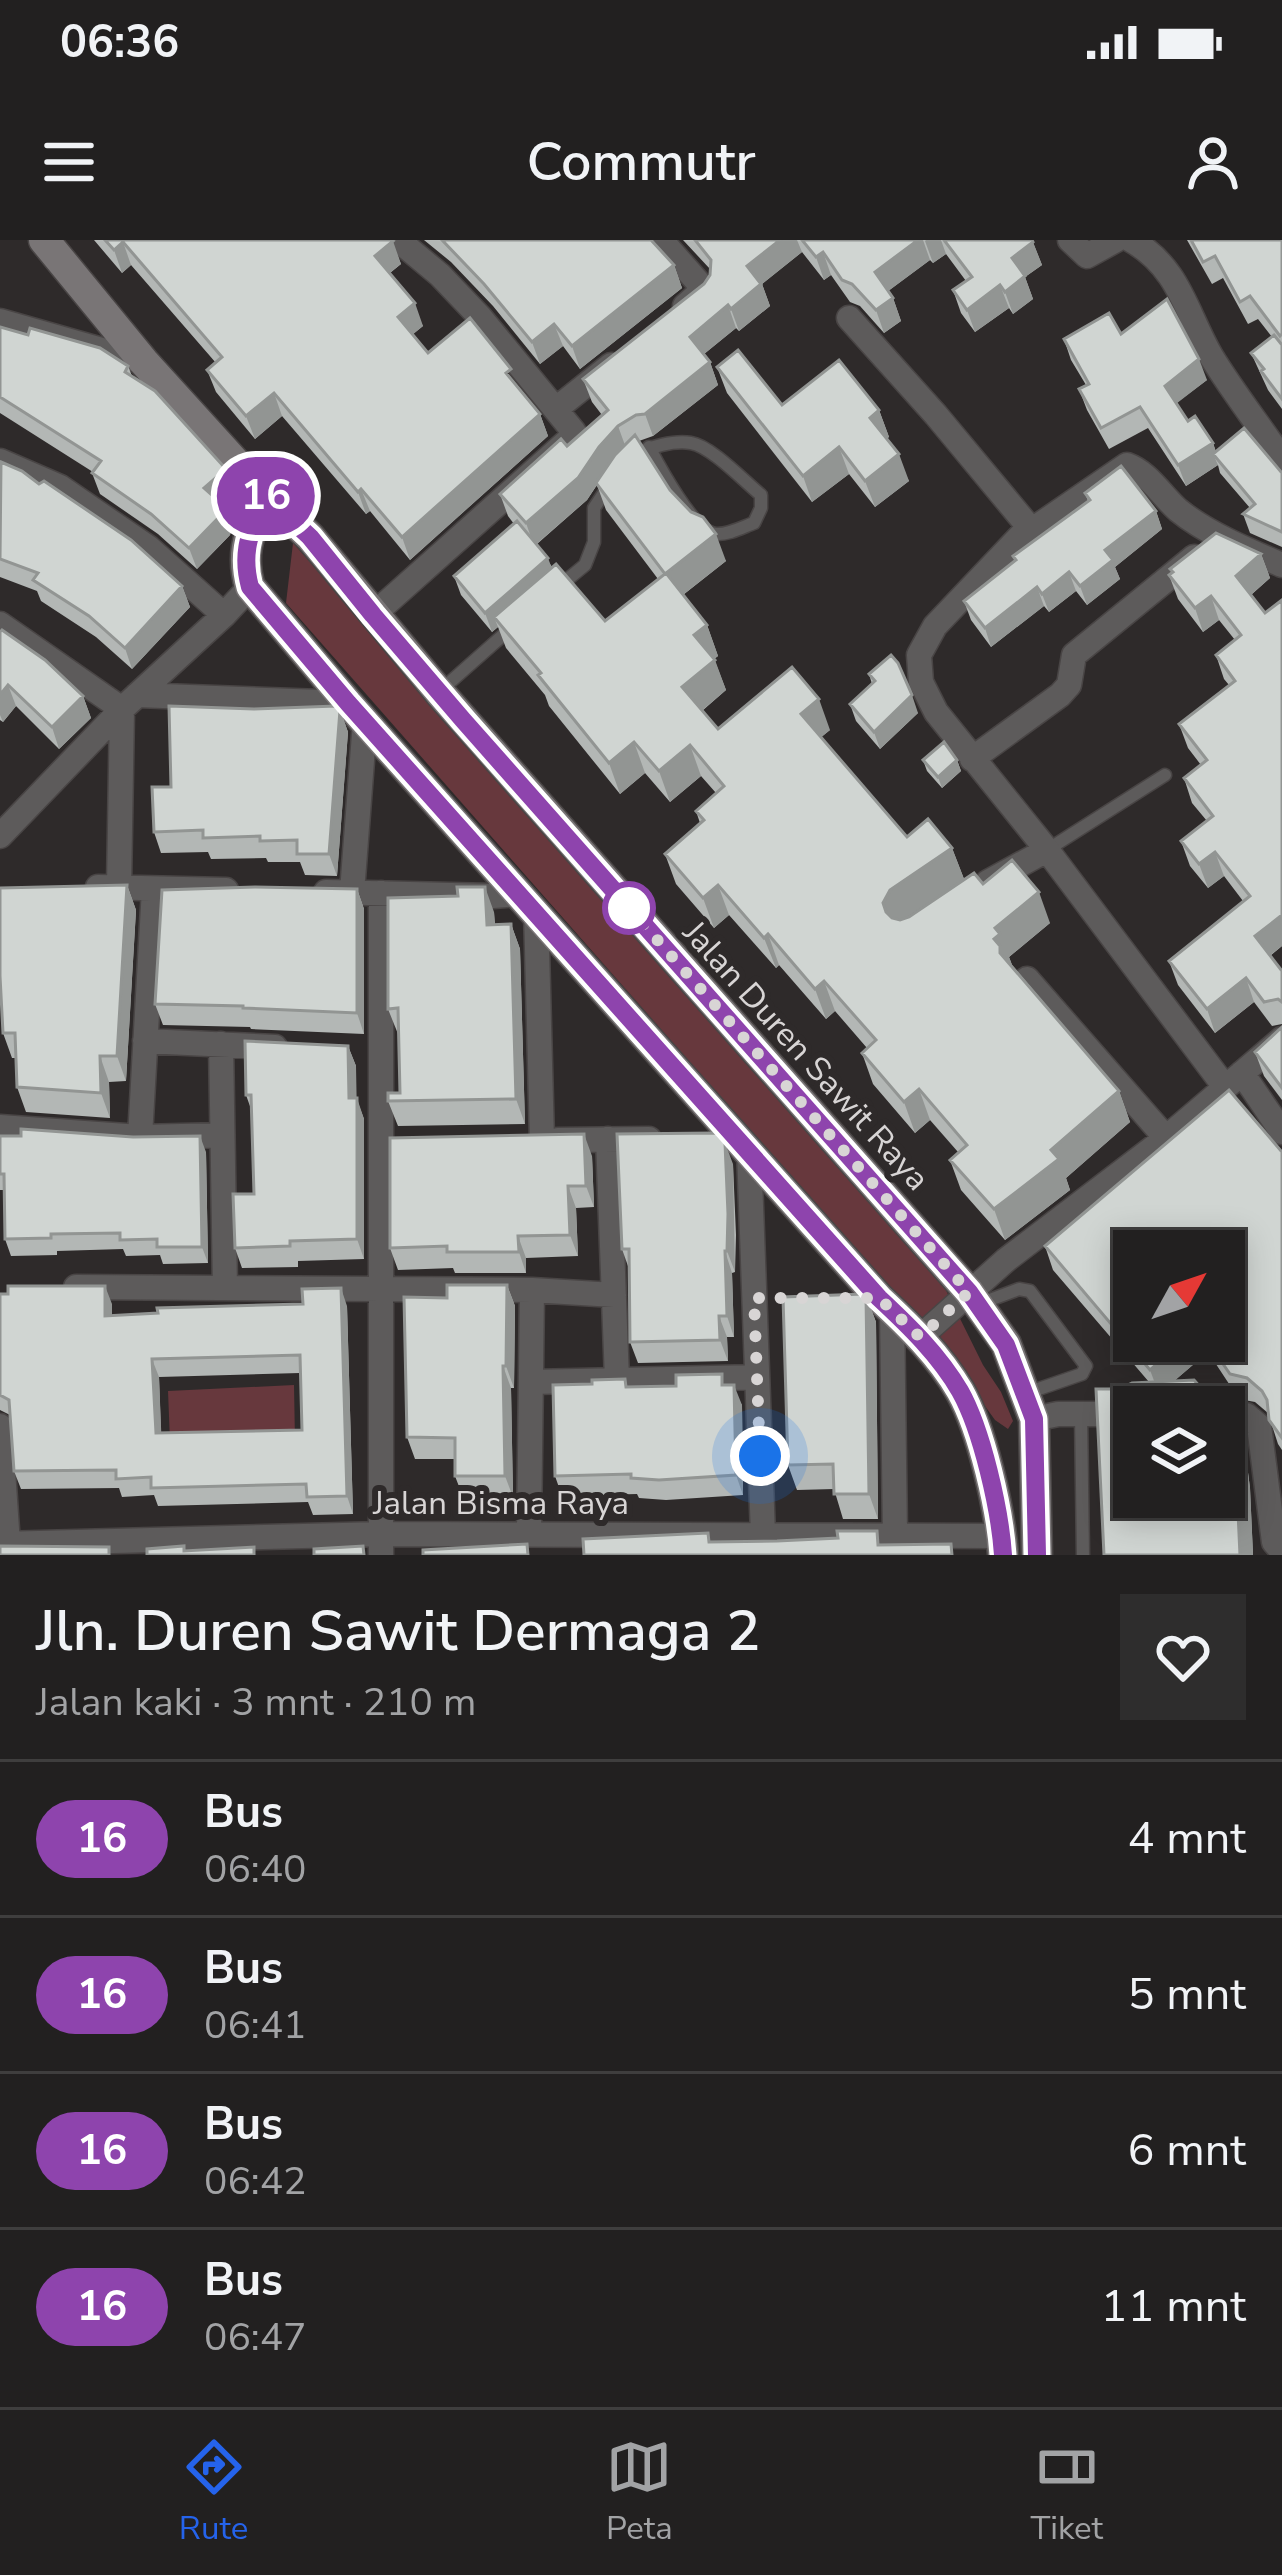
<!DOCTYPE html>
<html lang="id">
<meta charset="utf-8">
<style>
:root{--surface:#222020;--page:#2e2d2d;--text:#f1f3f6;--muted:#a2a3a5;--line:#3f3e3e;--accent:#2563eb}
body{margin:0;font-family:"Nunito Sans",sans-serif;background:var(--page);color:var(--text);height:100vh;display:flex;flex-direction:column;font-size:45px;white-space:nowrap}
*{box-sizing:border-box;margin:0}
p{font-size:39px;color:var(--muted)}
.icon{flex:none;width:66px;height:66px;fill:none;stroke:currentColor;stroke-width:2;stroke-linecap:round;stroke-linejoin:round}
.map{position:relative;height:1315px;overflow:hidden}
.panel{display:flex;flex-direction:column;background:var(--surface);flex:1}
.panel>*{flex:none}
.badge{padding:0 24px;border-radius:39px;font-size:42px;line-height:78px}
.needle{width:78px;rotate:50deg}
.buttons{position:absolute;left:1113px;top:990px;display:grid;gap:24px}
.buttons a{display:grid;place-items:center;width:132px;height:132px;border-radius:0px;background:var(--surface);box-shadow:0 6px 30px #0003,0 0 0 3px var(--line);font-size:60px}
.you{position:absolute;width:60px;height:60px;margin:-30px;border:9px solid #fff;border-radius:50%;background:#1a73e8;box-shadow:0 0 0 18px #1a73e833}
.map>.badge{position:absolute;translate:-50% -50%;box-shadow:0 0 0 6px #fff}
.round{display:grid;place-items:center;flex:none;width:126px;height:126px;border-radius:0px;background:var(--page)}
.summary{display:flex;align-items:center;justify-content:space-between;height:204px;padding:0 36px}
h1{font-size:57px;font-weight:600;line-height:90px}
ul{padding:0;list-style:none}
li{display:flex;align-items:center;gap:36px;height:156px;padding:0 36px;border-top:3px solid var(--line)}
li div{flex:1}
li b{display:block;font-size:45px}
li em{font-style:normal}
li .badge{min-width:132px;font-weight:700;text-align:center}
.status{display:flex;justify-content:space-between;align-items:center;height:84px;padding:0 60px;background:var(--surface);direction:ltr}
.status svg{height:33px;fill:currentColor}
header{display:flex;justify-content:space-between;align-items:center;height:156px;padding:0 36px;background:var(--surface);font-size:54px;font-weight:600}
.tabs{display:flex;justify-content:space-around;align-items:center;height:168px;border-top:3px solid var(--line);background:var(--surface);font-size:33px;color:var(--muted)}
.tabs a{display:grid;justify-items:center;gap:6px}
.tabs .on{color:var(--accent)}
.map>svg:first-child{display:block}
.green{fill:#67383d}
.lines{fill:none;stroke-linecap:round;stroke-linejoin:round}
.lane-casing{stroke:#494545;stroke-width:15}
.street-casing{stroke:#494545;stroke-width:27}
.secondary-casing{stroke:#494545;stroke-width:33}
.lane{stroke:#5d5b5b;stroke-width:12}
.street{stroke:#5d5b5b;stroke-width:24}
.secondary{stroke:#797576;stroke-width:30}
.wall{fill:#b3b7b5;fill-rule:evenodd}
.shaded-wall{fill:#929593}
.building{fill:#d0d5d2;stroke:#929593;stroke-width:3;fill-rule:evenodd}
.line-casing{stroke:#fff;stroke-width:27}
.line{stroke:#8e44ad;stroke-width:18}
.walk{stroke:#d8d5d5;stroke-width:12;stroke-dasharray:0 21.6}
.stop-dot{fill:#fff;stroke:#8e44ad;stroke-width:6}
.labels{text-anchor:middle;stroke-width:12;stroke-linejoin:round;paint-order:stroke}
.street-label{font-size:33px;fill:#d8d5d5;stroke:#2e2a2a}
</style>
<div class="status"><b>06:36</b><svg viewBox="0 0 49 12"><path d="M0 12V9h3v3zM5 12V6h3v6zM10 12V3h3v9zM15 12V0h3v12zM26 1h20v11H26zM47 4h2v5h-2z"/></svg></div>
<header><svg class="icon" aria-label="menu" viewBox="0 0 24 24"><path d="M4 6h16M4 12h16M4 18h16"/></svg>Commutr<svg class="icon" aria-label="person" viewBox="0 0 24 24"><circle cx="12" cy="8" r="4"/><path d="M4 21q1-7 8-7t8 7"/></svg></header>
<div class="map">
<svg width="1282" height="1315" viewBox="0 0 1282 1315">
<rect width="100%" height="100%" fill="#2e2a2a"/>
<!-- green -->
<path class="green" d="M293,303L931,1020L983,1125L1001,1152L1013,1181L1008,1189L995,1180L951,1119L286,363Z
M294,1145L295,1201L170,1202L168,1151Z"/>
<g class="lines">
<!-- lane casing -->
<g class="lane-casing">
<path id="lane" d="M635,215C649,207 674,200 691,203C711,206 745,242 761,255V268L754,283C743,287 728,295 716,294C694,292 659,226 649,207
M557,348L585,325L594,302V268L610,244
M440,451L510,389
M1047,610L1165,535
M979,1064L1019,1049L1030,1051L1086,1126L1082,1134L1027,1153
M1081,1174L1083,1315"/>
</g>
<!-- street casing -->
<g class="street-casing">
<path id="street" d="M661,0L704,49L685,66
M1070,0L1087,16L1116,0
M1131,0C1180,28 1186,73 1211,116C1233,152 1259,185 1282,219
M849,78L936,175L1029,287L1035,288L1127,225C1149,233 1161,255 1178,270C1206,293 1249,311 1282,325
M0,81L144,122
M556,169L611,125
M0,221L60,247L149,308L224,375
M1029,287L935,386L919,415L921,442L936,472L1047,610L1225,847
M373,375L571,198L574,192L480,77L440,35L398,0
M0,384L122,469L119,647
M137,455L348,463
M972,519L1060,455L1069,445L1074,415L1194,317
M0,596L122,469L224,375L250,347
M988,642L1047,610
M98,647L226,650
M326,652L493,656L521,654
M352,652L365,481
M381,653V1315
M536,671L542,900
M1027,739L1166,898
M145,801L275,807
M221,804L225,1048
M1242,833L1282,892
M0,887L140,897L222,895
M140,897L154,649
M608,899L617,1140
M558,900L649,899
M749,911L763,1295
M76,1047L532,1050L614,1055
M892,1070L895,1295
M920,1097L1006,1020L1166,898L1282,799
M531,1142L757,1137
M1224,1175H1246L1259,1186L1274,1302L1282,1311
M1034,1179L1058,1174H1134
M0,1186L8,1304
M529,1294L532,1050
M0,1304L382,1294L1002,1296"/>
</g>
<!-- secondary casing -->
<g class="secondary-casing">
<path id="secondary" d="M44,0L144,122L264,254L310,297L439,452L969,1052L1006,1104L1034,1179L1037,1315
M264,254C252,290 239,309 250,347L348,463L879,1058C909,1086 939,1115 960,1151C982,1190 1000,1270 1003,1315"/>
</g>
<!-- lane -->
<use href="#lane" class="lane"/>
<!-- street -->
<use href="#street" class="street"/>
<!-- secondary -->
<use href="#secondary" class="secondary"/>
</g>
<!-- wall -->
<path class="wall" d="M94,0H391L401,24L390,33L423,86L413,94L428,113L518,148L540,174L548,196L410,320L370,271L366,274L282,176L255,199L216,152L207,130L216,123L131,25L122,33Z
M424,0H651L674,25L682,48L580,129L563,106L540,124L493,66L451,22Z
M683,0H1032L1042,25L1025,37L1033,59L1013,74L1009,68L975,92L961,73L953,50L966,41L946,14L933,23L930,20L888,51L893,58L901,81L884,93L860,66L850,62L831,35L824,40L802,12L762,44L770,66L739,91L736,88L704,114L710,122L718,145L653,196L639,201L670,250L726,321L683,355L707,385L718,416L714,419L726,450L702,471L718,489L830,490L821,497L907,597L952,608L964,639L905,678L983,644L1050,683L1009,717L1012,725L1119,851L1130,882L1066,938L1070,950L1005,1000L961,950L950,920L958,912L930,880L915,893L873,844L862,813L867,808L835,771L826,779L779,725L776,728L729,675L714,688L676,644L665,614L700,583L696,571L716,553L701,536L670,562L645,533L620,554L549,466L545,455L506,408L498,387L492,392L461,355L454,336L514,284L508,276L500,254L567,206L602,175L592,162L583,139L704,44L710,35V29ZM597,245L606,270L658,339L605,381L552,327L537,304L587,260Z
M1187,0H1282V169L1268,150L1251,113L1272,97L1258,79L1248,84L1223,38L1212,44Z
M0,87L128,126L132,136L234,250L220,262L224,266L232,287L230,295L197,329L158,294L100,254L92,233L93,232L0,173Z
M1121,94L1207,140L1176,163L1188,181L1213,203L1216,212L1282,233V307L1250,293L1243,274L1250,268L1220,233L1218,225L1186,246L1148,188L1109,209L1087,170L1079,149L1086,145L1071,120L1064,99Z
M717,127L782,165L879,170L889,197L886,199L909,241L875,267L849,234L812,262L727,153Z
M0,224L39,244L182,346L190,367L132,429L96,397L41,361L37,351L0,337Z
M1085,253L1156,271L1162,289L1115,327L1120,339L1087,365L1076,351L1049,372L1044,366L991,407L971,380L964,361L1015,321L1013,316L1088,261Z
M1261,314L1270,338L1251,355L1265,373L1282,360V706L1270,716L1282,731V784L1272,786L1254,762L1215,793L1178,745L1169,721L1243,661L1224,636L1208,648L1190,626L1181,601L1207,581L1192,563L1184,538L1201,525L1188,508L1179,484L1229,445L1224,439L1216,415L1235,400L1219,380L1203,392L1178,359L1169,335L1172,332L1170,329Z
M0,392L83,456L91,478L59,509L16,466L3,482L0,480Z
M869,434L918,473L880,509L856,481L850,464L872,444Z
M340,470L348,492L337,636L305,635L300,622H268L266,618L211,619L208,612L161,613L154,592Z
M923,520H957L961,531L942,548L927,531Z
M127,645L136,670L126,841L109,842L110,878L26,872L17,847L16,818H12L3,793L2,762H0V648Z
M357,649L364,669V794L251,789L250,787L163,785L155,764Z
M494,672L495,685L511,684L520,709L525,884L398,886L388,861L400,853L398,794L388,769Z
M1282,787V860L1264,836L1255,812Z
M348,806L356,826V858L364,879V1019L298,1021V1027L242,1028L235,1008L254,954L251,869L246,855Z
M0,896L206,912L208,1023L163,1024L160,1015L126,1016L123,1009L57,1011V1015L11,1016L5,999L4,950H0Z
M1282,912V1210L1278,1204L1268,1173L1255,1162L1239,1159L1208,1112L1174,1141L1243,1194L1250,1248L1253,1315H1104L1120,1149L1149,1142L1053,1030L1045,1006ZM1134,1011L1224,1101H1134Z
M592,916L594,967L576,968L578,1016L526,1018V1033H455L453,1028L398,1030L390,1008Z
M733,924L736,995L735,1032L732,1033L734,1097H727L728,1121L638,1123L630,1102L629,1029L622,1009Z
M507,1045L515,1066L514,1148H511L513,1257H463L455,1236V1219H415L407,1197L447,1058Z
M0,1054L112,1064V1076L347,1066L353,1274L313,1275L308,1262L158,1266L154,1255L122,1257L119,1248L21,1249L14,1231L10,1175L0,1170ZM300,1133L302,1190L161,1193L159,1137Z
M866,1056L876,1082L878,1279H843L834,1249L797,1250L788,1225Z
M726,1145L742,1165L743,1255L666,1260L639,1258L637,1254L562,1256L555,1236L628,1147Z"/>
<!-- shaded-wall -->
<path class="shaded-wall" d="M780,0H797L802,12L762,44L770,66L739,91L731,69L747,26Z
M918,0H923L930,20L883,55L875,32Z
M926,0H941L946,14L933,23L925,1Z
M393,1L401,24L383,38L375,16Z
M123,2L131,25L122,33L114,10Z
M1033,2L1042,25L1025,37L1033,59L1013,74L1005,52L1012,18Z
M823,12L831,35L824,40L816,17Z
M674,25L682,48L580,129L572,106Z
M1000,45L1009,68L975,92L967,70Z
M893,58L901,81L884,93L876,70Z
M415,63L423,86L406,100L398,77Z
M728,65L736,88L698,119L690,97Z
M554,84L563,106L540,124L532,102Z
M1199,119L1207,140L1172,167L1165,146Z
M710,122L718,145L653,196L645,174Z
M274,153L282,176L255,199L246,176Z
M879,170L889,197L879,204L870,178Z
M540,174L548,196L410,320L402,297Z
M618,186L626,208L607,229L587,260L534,306L526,283Z
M1213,203L1219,221L1213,214L1218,225L1186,246L1178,225Z
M839,207L849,234L812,262L803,236Z
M899,214L909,241L875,267L865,241Z
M226,229L234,250L212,269L204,248Z
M361,249L370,271L366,274L358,252Z
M224,266L232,287L230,295L197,329L189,308Z
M1156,271L1162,289L1115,327L1120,339L1087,365L1080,346L1105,310Z
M716,294L726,321L675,361L665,334Z
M1261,314L1270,338L1245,360L1236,336Z
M548,318L555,337L494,377L498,387L492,392L485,373Z
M1069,332L1076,351L1049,372L1042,354Z
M182,346L190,367L132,429L125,408Z
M1037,347L1044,366L991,407L985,388Z
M1211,356L1219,380L1203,392L1195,368Z
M707,385L718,416L705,426L694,395Z
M715,420L726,450L693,478L682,447Z
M8,445L16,466L3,482L0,475V455Z
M912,455L918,473L880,509L874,492Z
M83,456L91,478L59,509L52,487Z
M819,459L830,490L812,505L801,474Z
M340,470L348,492L337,636L329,614Z
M634,502L645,533L620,554L609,523Z
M690,505L701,536L670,562L659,531Z
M957,520L961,531L942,548L938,537Z
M952,608L964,639L901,681L895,694L883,663L890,650Z
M1215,612L1224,636L1208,648L1199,624Z
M127,645L136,670L126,841L117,816Z
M718,645L729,675L714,688L703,658Z
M485,647L494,672L496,710L487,685Z
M357,649L364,669V794L357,773Z
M1039,652L1050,683L1009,717L1012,725L1006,730L994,699L995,688Z
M1282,675V706L1264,720L1255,696Z
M511,684L520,709L525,884L516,859Z
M768,694L779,725L776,728L764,698Z
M1246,738L1254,762L1215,793L1207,769Z
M824,741L835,771L826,779L815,749Z
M348,806L356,826L357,879L349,858Z
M100,816L109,842L110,878L101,853Z
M919,849L930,880L915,893L904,862Z
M1119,851L1130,882L1066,938L1070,950L1005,1000L994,969L1051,910Z
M357,858L364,879V1019L357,999Z
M584,894L592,916L594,967L586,946Z
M200,896L206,912L208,1023L202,1007Z
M725,903L733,924L735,1032L727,1011Z
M568,946L576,968L578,1016L570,995Z
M518,996L526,1018V1033L519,1012Z
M725,1011L732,1033L734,1097L727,1076Z
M507,1045L515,1066L514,1148L506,1126Z
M105,1046L112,1064V1094L105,1076Z
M341,1048L347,1066L353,1274L347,1256Z
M866,1056L876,1082L878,1279L869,1254Z
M719,1076L727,1097L728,1121L720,1100Z
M1184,1101H1204L1208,1112L1159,1154L1150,1130Z
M152,1119L159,1137L162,1211L156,1193Z
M503,1126L511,1148L513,1257L505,1236Z
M734,1145L742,1165L743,1255L736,1235Z
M1228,1153L1243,1194L1250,1248L1253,1315H1240Z"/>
<!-- building -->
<path class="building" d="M105,0H391L393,1L375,16L415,63L398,77L428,113L470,78L511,129L506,133L540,174L402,297L361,249L358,252L274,153L246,176L207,130L222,117L123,2L114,10Z
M442,0H651L674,25L572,106L554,84L532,102L484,44Z
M695,0H780L747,26L761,44L731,69L728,65L690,97L710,122L645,174L636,175L618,186L599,207L578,238L526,283L500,254L561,199L567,206L608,170L583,139L704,44L710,35L711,20Z
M802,0H918L875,32L893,58L876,70L852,44L842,40L823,12L816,17Z
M944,0H1032L1033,2L1012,18L1025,36L1005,52L1000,45L967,70L953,50L972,37Z
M1191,0H1282V94L1280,96L1250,56L1240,62L1215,16L1203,22Z
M1167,59L1199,119L1165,146L1188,181L1195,176L1213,203L1178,225L1140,167L1101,188L1079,149L1089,144L1064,99L1109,73L1121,94Z
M0,87L28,95L30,88L100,108L128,126L125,132L155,151L226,229L204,248L224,266L222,274L189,308L151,274L92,233L101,221L0,157Z
M1274,95L1282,105V159L1261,131L1264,129L1251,113Z
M738,110L782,165L839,120L879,170L870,178L899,214L865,241L839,207L803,236L717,127Z
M1244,188L1282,233V292L1243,274L1255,264L1213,214Z
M635,195L670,250L691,272L703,277L716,294L665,334L596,243L615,215Z
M1,222L22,231L39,244L44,241L131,300L182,346L125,408L89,376L33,340L38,333L0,319Z
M1121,226L1156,271L1105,310L1113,320L1080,346L1069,332L1042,354L1037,347L985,388L964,361L1016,320L1013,316L1090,260L1085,253Z
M517,281L548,318L485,373L454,336Z
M1216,293L1261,314L1236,336L1265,373L1282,360V675L1255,696L1282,731V762L1278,759L1264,762L1246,738L1207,769L1169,721L1250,656L1215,612L1199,624L1181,601L1213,576L1184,538L1207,520L1179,484L1235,441L1216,415L1241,395L1211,356L1195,368L1169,335L1173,332L1170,329Z
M556,324L605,381L666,333L707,385L694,395L715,420L682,447L718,489L792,427L819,459L801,474L907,597L928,579L952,608L890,650L883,663L886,672L892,678L900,680L909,677L974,633L983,644L1012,620L1039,652L995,688L1000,694L994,699L1000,706V713L1119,851L1051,910L1059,919L994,969L950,920L967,905L919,849L904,862L862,813L876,800L824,741L815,749L768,694L764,698L718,645L703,658L665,614L704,580L696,571L724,546L690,505L659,531L634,502L609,523L538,435L541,433L494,377Z
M2,390L45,420L83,456L52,487L8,445L0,455V392Z
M891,415L898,423L912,455L874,492L850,464L875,441L869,434Z
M169,466L254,469L336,466L340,470L329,614H297V600L260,601V596L203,598V590L154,592L152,547H171Z
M944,502L957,520L938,537L923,520Z
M127,645L117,816H100L101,853L17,847L15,793H3L0,736V648Z
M255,647L357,649V773L243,768V766L155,764L162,650Z
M457,647H485L487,685L511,684L516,859L388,861V853H400L398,768L388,769V658L458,656Z
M1282,787V848L1255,812Z
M245,801L348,806L349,858H357V999L290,1001V1006L235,1008L233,954H254L251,855H246Z
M1229,850L1282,912V1198L1269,1180L1267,1160L1262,1151L1247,1138L1230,1134L1207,1101H1224V1011H1134V1101H1184L1150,1130L1045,1006Z
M21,889L133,897L200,896L202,1007H157V999L120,1000V993L51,994V998L5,999L4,934H0V896H21Z
M716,893L725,903L728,974L727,1011H725L727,1076H719L720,1100L630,1102L629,1009H622L617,894Z
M584,894L586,946H568L570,995L518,996L519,1012H447V1006L390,1008V898Z
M447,1045H507L506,1126H503L505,1236H455V1198L407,1197L404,1057L447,1058Z
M8,1046H105V1076L158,1073L157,1068L303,1064L302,1049L341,1048L347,1256L307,1257L306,1244L151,1248V1237L116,1239V1230L14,1231L9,1160L0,1155V1054H8ZM300,1115L302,1190L156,1193L152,1119Z
M864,1054L866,1056L869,1254H834L833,1224L788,1225L783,1057Z
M722,1134V1145H734L736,1235L659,1240L631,1238V1234L555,1236L553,1145L592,1144V1140L625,1139L626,1147L676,1146V1135Z
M1194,1140L1202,1149L1225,1150L1228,1153L1235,1207L1240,1315H1104L1096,1149H1120L1132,1143ZM1134,1167H1224V1257H1134Z
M837,1291H877L878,1305L951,1304L952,1315H584L583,1299L708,1293L709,1302L777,1301L838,1298Z
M527,1304L528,1315H423V1310Z
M0,1306L109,1307V1315H0Z
M184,1306V1311L254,1307V1315H147V1309Z
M363,1306L364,1315H314V1309Z"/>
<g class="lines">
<!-- line casing -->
<g class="line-casing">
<path id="line" d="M1003,1315C1000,1270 982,1190 960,1151C939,1115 909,1086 879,1058L348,463L250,347C240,310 252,290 264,254L310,297L373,375L463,480L969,1052L1006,1105L1034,1179L1037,1315"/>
</g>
<!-- line -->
<use href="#line" class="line"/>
<!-- walk -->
<path class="walk" d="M629,668L969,1052L920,1097L879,1058H754L760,1216"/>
</g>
<!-- markers -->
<circle class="stop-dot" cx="629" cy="668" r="24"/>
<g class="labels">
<!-- street labels -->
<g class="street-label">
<text transform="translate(807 815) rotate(48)" y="12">Jalan Duren Sawit Raya</text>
<text x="501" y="1274">Jalan Bisma Raya</text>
</g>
</g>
</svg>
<div class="buttons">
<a><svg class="needle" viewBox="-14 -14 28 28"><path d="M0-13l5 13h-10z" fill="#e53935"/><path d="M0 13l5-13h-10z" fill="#a2a3a5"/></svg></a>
<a><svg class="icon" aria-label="layers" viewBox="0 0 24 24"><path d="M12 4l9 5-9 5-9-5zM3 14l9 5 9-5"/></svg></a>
</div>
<div class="you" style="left:760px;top:1216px"></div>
<b class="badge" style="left:266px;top:256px;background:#8e44ad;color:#fff">16</b>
</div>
<section class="panel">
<div class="summary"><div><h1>Jln. Duren Sawit Dermaga 2</h1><p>Jalan kaki · 3 mnt · 210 m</p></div><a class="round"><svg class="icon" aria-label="heart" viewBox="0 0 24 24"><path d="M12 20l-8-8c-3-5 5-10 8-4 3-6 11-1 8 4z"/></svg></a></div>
<ul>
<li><span class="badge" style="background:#8e44ad;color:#fff">16</span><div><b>Bus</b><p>06:40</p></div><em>4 mnt</em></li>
<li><span class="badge" style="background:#8e44ad;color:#fff">16</span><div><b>Bus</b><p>06:41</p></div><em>5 mnt</em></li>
<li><span class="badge" style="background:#8e44ad;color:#fff">16</span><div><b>Bus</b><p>06:42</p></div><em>6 mnt</em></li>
<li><span class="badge" style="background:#8e44ad;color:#fff">16</span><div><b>Bus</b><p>06:47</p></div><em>11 mnt</em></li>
</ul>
</section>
<nav class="tabs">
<a class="on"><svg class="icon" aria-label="directions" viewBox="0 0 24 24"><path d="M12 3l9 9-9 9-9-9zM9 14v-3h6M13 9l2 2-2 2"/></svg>Rute</a>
<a><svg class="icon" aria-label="map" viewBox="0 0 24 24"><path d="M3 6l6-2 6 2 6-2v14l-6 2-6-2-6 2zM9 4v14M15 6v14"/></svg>Peta</a>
<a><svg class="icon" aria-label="tickets" viewBox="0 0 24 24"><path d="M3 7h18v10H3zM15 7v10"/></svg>Tiket</a>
</nav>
